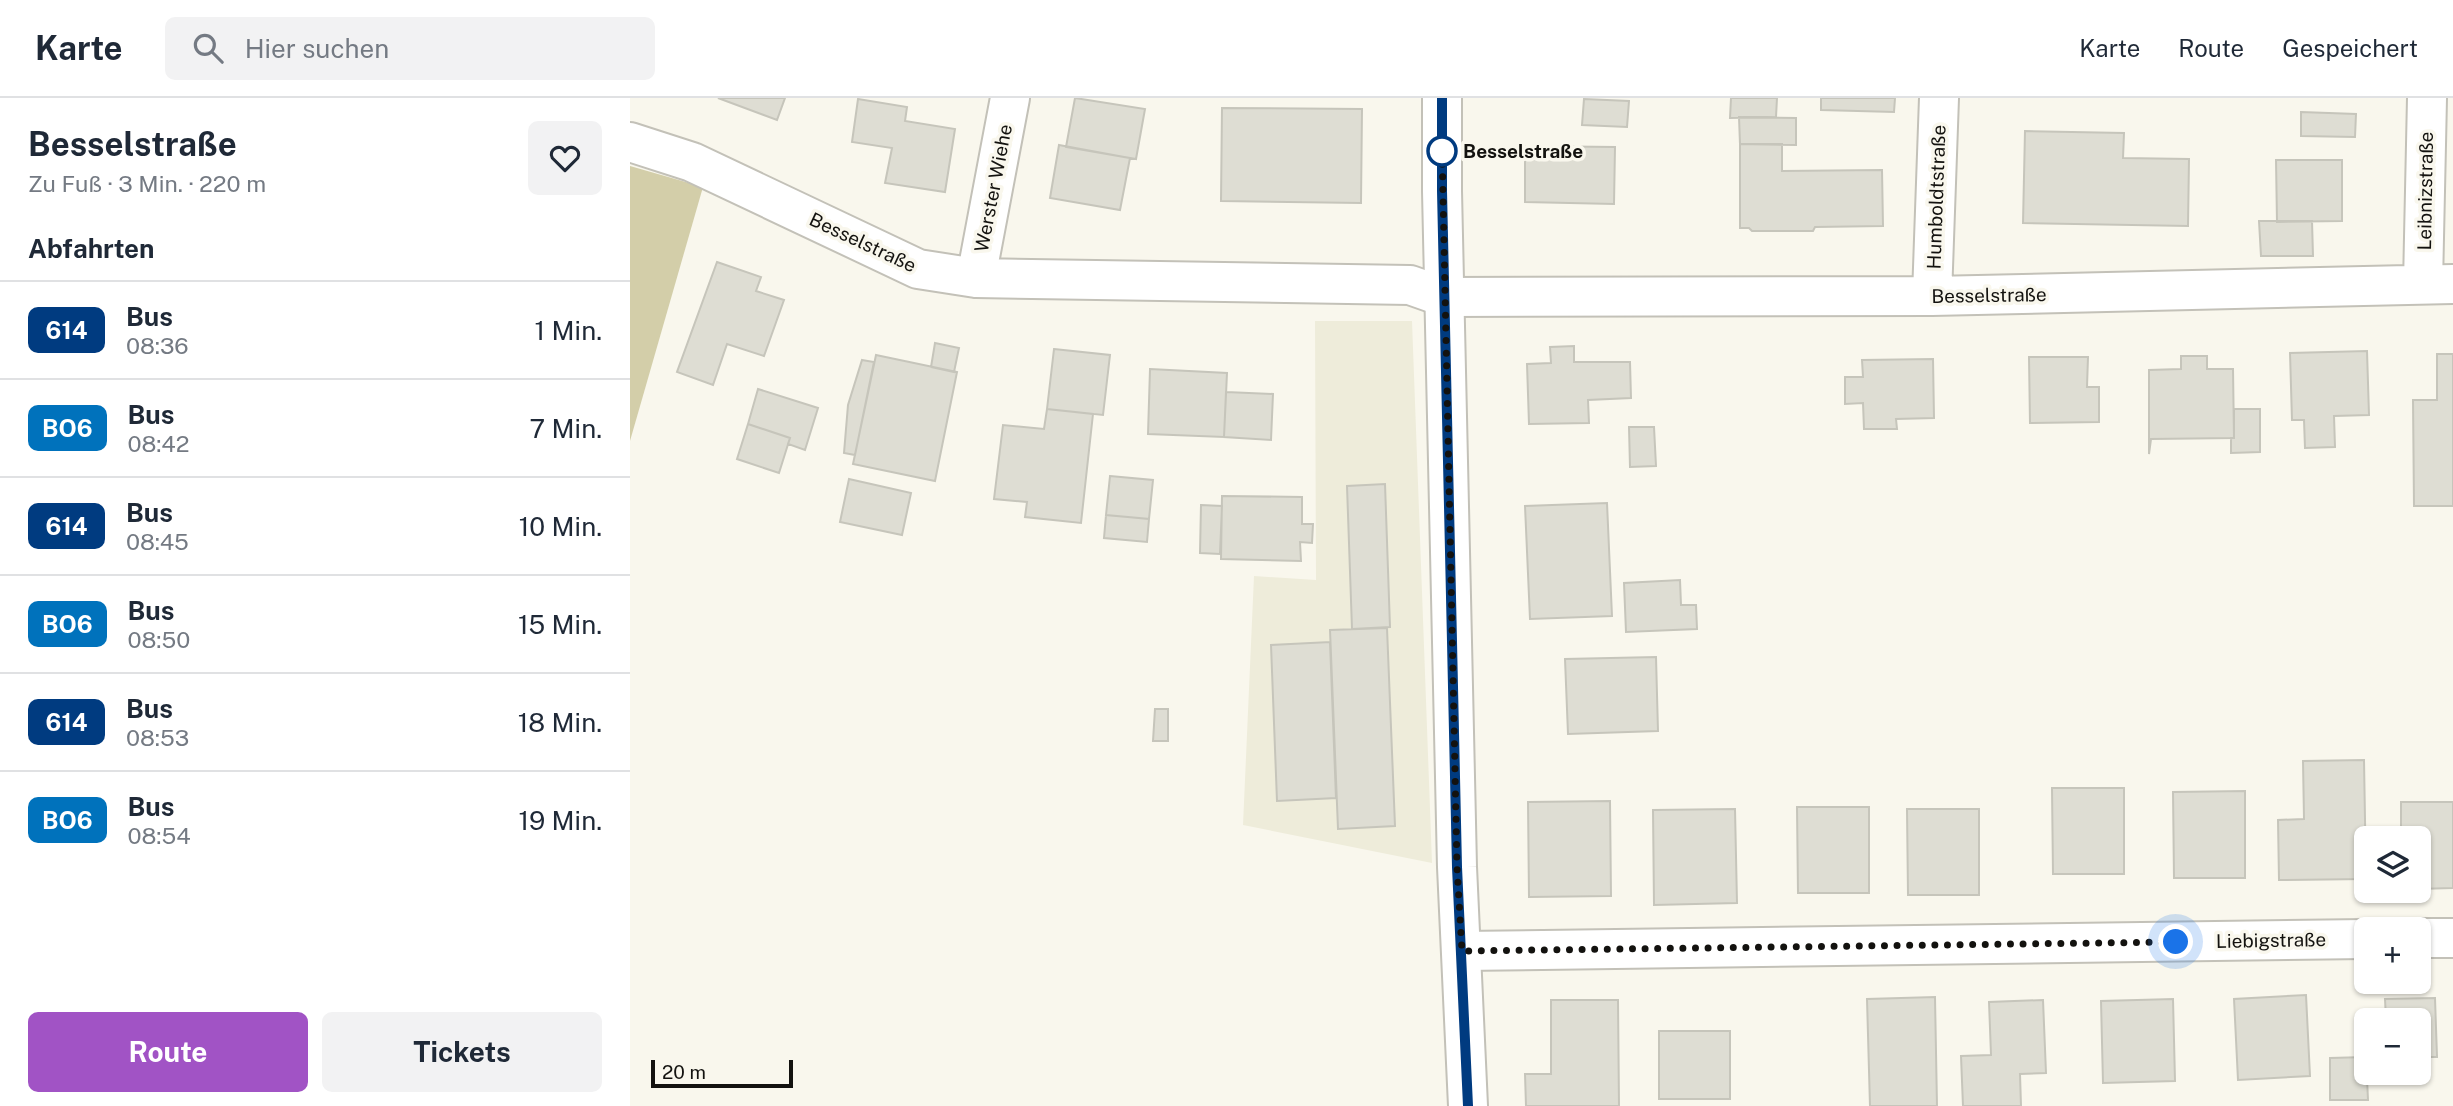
<!DOCTYPE html>
<html lang="de">
<meta charset="utf-8">
<style>
:root{--surface:#fff;--page:#f2f2f3;--text:#1f2937;--muted:#747a83;--line:#e0e1e3;--accent:#a153c5}
body{margin:0;font-family:"Public Sans",sans-serif;background:var(--page);color:var(--text);height:100vh;display:flex;flex-direction:column;font-size:26px;white-space:nowrap}
*{box-sizing:border-box;margin:0}
p{font-size:23px;color:var(--muted)}
.icon{flex:none;width:38px;height:38px;fill:none;stroke:currentColor;stroke-width:2;stroke-linecap:round;stroke-linejoin:round}
.map{position:relative;flex:1;overflow:hidden}
.sheet{display:flex;flex-direction:column;background:var(--surface);width:630px}
.sheet>*{flex:none}
.badge{padding:0 14px;border-radius:10px;font-size:24px;line-height:46px}
.buttons{position:absolute;left:1724px;top:728px;display:grid;gap:14px}
.buttons a{display:grid;place-items:center;width:77px;height:77px;border-radius:10px;background:var(--surface);box-shadow:0 2px 5px #0004;font-size:35px}
.scale{position:absolute;left:21px;bottom:18px;width:142px;box-sizing:border-box;padding-left:7px;border:4px solid #13120f;border-top:0;font-size:19px;line-height:24px;white-space:nowrap;color:#13120f;-webkit-text-stroke:5px #f9f7ed;paint-order:stroke}
.you{position:absolute;width:35px;height:35px;margin:-18px;border:5px solid #fff;border-radius:50%;background:#1a73e8;box-shadow:0 0 0 10px #1a73e833}
.map>.badge{position:absolute;translate:-50% -50%;box-shadow:0 0 0 4px #fff}
h2{padding:0 28px;font-size:26px;line-height:63px}
.round{display:grid;place-items:center;flex:none;width:74px;height:74px;border-radius:10px;background:var(--page)}
.overview{display:flex;align-items:center;justify-content:space-between;height:119px;padding:0 28px}
h1{font-size:33px;font-weight:700;line-height:52px}
.cta{display:flex;gap:14px;margin-top:auto;padding:14px 28px}
.cta a{flex:1;height:80px;border-radius:10px;background:var(--accent);color:#fff;font-size:28px;font-weight:700;line-height:80px;text-align:center}
.cta a+a{background:var(--page);color:var(--text)}
ul{padding:0;list-style:none}
li{display:flex;align-items:center;gap:21px;height:98px;padding:0 28px;border-top:2px solid var(--line)}
li div{flex:1}
li b{display:block;font-size:26px}
li em{font-style:normal}
li .badge{min-width:77px;font-weight:700;text-align:center}
header{display:flex;align-items:center;gap:42px;box-sizing:border-box;height:98px;padding:0 35px;background:var(--surface);border-bottom:2px solid var(--line)}
header strong{font-size:33px}
nav{display:flex;gap:38px;margin-inline-start:auto;font-size:24px}
.search{width:490px;height:63px;background:var(--page);display:flex;align-items:center;gap:18px;box-sizing:border-box;padding:0 24px;border-radius:10px;color:var(--muted);font-size:26px}
main{display:flex;flex:1;min-height:0}
.map>svg:first-child{display:block}
.built{fill:#eeecda}
.green{fill:#d3cea9}
.building{fill:#deddd3;stroke:#c6c5bb;stroke-width:2}
.lines{fill:none;stroke-linecap:round;stroke-linejoin:round}
.minor-casing{stroke:#c3c1b8;stroke-width:42}
.secondary-casing{stroke:#c3c1b8;stroke-width:42}
.minor{stroke:#fff;stroke-width:38}
.secondary{stroke:#fff;stroke-width:38}
.line-casing{stroke:#fff;stroke-width:16}
.line{stroke:#003b80;stroke-width:10}
.walk{stroke:#13120f;stroke-width:7;stroke-dasharray:0 12.6}
.stop-dot{fill:#fff;stroke:#003b80;stroke-width:3.5}
.labels{text-anchor:middle;stroke-width:7;stroke-linejoin:round;paint-order:stroke}
.stop-label{font-size:19px;font-weight:bold;fill:#13120f;stroke:#f9f7ed;text-anchor:start}
.street-label{font-size:19px;fill:#13120f;stroke:#f9f7ed}
</style>
<header>
<strong>Karte</strong>
<div class="search"><svg class="icon" aria-label="search" viewBox="0 0 24 24"><circle cx="10" cy="10" r="6"/><path d="M15 15l6 6"/></svg>Hier suchen</div>
<nav><a>Karte</a><a>Route</a><a>Gespeichert</a></nav>
</header>
<main>
<section class="sheet">
<div class="overview"><div><h1>Besselstraße</h1><p>Zu Fuß · 3 Min. · 220 m</p></div><a class="round"><svg class="icon" aria-label="heart" viewBox="0 0 24 24"><path d="M12 20l-8-8c-3-5 5-10 8-4 3-6 11-1 8 4z"/></svg></a></div>
<h2>Abfahrten</h2>
<ul>
<li><span class="badge" style="background:#003b80;color:#fff">614</span><div><b>Bus</b><p>08:36</p></div><em>1 Min.</em></li>
<li><span class="badge" style="background:#0072bc;color:#fff">BO6</span><div><b>Bus</b><p>08:42</p></div><em>7 Min.</em></li>
<li><span class="badge" style="background:#003b80;color:#fff">614</span><div><b>Bus</b><p>08:45</p></div><em>10 Min.</em></li>
<li><span class="badge" style="background:#0072bc;color:#fff">BO6</span><div><b>Bus</b><p>08:50</p></div><em>15 Min.</em></li>
<li><span class="badge" style="background:#003b80;color:#fff">614</span><div><b>Bus</b><p>08:53</p></div><em>18 Min.</em></li>
<li><span class="badge" style="background:#0072bc;color:#fff">BO6</span><div><b>Bus</b><p>08:54</p></div><em>19 Min.</em></li>
</ul>
<div class="cta"><a>Route</a><a>Tickets</a></div>
</section>
<div class="map">
<svg width="1823" height="1008" viewBox="0 0 1823 1008">
<rect width="100%" height="100%" fill="#f9f7ed"/>
<!-- built -->
<path class="built" d="M685,223H782L802,765L613,727L624,478L686,482Z"/>
<!-- green -->
<path class="green" d="M0,68L73,89L0,343Z"/>
<!-- building -->
<path class="building" d="M88,0H155L147,22Z
M445,0L515,11L506,61L436,49Z
M1101,0H1147L1146,19L1100,20Z
M1191,0H1265L1264,14L1191,12Z
M228,1L277,9L275,23L325,31L315,94L255,85L262,50L222,44Z
M954,1L999,3L997,29L952,27Z
M592,10L732,11L731,105L591,103Z
M1671,14L1726,16L1725,39L1671,38Z
M1109,19L1166,20V47L1110,46Z
M1395,33L1494,35L1493,60L1559,61L1558,128L1393,125Z
M1110,46H1152V73L1252,72L1253,128L1185,129L1183,133H1122L1119,130H1110Z
M429,47L500,60L490,112L420,100Z
M895,48L985,49L984,106L895,104Z
M1646,62H1712V123L1647,124Z
M1629,123H1682L1683,158H1631Z
M87,164L131,179L126,193L154,202L134,258L97,246L83,287L47,274Z
M305,245L329,250L324,274L301,269Z
M944,248V264H1000L1001,300L958,302L959,325L899,326L897,266L921,265L920,249Z
M424,251L480,257L473,317L417,311Z
M1737,253L1739,317L1704,318L1705,349L1675,350L1674,322H1662L1660,255Z
M1807,256H1823V408H1784L1783,302H1807Z
M246,257L327,274L305,383L223,366Z
M1551,258H1577V271H1603L1604,340L1521,341L1519,356V272L1551,271Z
M1399,259H1458L1457,289H1469V324L1400,325Z
M1303,261L1304,320L1266,321L1267,331H1234L1233,305L1215,306V279H1233L1232,262Z
M232,262L244,264L225,357L214,355L218,307Z
M520,271L597,275L594,339L518,336Z
M128,291L188,310L175,352L158,346L160,340L118,326Z
M596,294L643,296L641,342L594,339Z
M417,311L463,316L451,425L395,419L397,404L364,401L373,327L414,331Z
M1604,311H1630V354L1601,355V340H1604Z
M118,326L160,340L149,375L107,361Z
M999,329H1024L1026,368L1000,369Z
M480,378L523,382L519,421L476,417Z
M219,381L281,395L272,437L210,424Z
M755,386L760,529L722,531L717,388Z
M592,398L672,399V426H683L682,445L670,444L671,463L591,461Z
M977,405L982,518L900,521L895,408Z
M571,407L592,408L590,456L570,455Z
M476,417L519,421L517,444L474,440Z
M1050,482L1051,507H1066L1067,531L996,534L994,485Z
M757,530L765,728L708,731L700,532Z
M700,544L706,700L647,703L641,547Z
M1026,559L1028,633L938,636L935,561Z
M525,611H538V643H523Z
M1734,662L1736,781L1649,782L1648,722L1674,721L1673,663Z
M1422,690H1494V776H1423Z
M1615,693V780H1544L1543,694Z
M980,703L981,798L899,799L898,704Z
M1771,704H1823V790L1788,791V740H1771Z
M1167,709H1239V795H1168Z
M1105,711L1107,805L1024,807L1023,712Z
M1277,711H1349V797H1278Z
M1676,897L1680,978L1608,982L1604,901Z
M1305,899L1307,1008H1240L1237,901Z
M1805,900L1807,959H1788V922H1756L1755,901Z
M1543,901L1545,983L1473,985L1471,903Z
M921,902H988L989,1008H896L895,976H921Z
M1413,902L1416,975L1390,976L1391,1008H1333L1331,958L1361,957L1359,904Z
M1029,933H1100V1001H1029Z
M1736,959L1738,1002H1700V960Z"/>
<g class="lines">
<!-- minor casing -->
<g class="minor-casing">
<path id="minor" d="M0,44L62,64L288,171L346,180L780,187L814,199L1302,198L1823,186
M346,180L380,0
M1793,186L1797,0
M1302,198L1309,0
M1788,840H1823
M832,853L1736,841"/>
</g>
<!-- secondary casing -->
<g class="secondary-casing">
<path id="secondary" d="M812,0V93L827,769L838,1008"/>
</g>
<!-- minor -->
<use href="#minor" class="minor"/>
<!-- secondary -->
<use href="#secondary" class="secondary"/>
</g>
<g class="lines">
<!-- line casing -->
<g class="line-casing">
<path id="line" d="M812,0V93L827,769L838,1008"/>
</g>
<!-- line -->
<use href="#line" class="line"/>
<!-- walk -->
<path class="walk" d="M812,53V47L827,769L832,853L1546,844"/>
</g>
<!-- markers -->
<circle class="stop-dot" cx="812" cy="53" r="14"/>
<g class="labels">
<!-- stop labels -->
<g class="stop-label">
<text x="833" y="60">Besselstraße</text>
</g>
<!-- street labels -->
<g class="street-label">
<text transform="translate(363 90) rotate(-79)" y="7">Werster Wiehe</text>
<text transform="translate(1795 93) rotate(-89)" y="7">Leibnizstraße</text>
<text transform="translate(1306 99) rotate(-88)" y="7">Humboldtstraße</text>
<text transform="translate(233 144) rotate(25)" y="7">Besselstraße</text>
<text transform="translate(1359 197) rotate(-1)" y="7">Besselstraße</text>
<text transform="translate(1641 842) rotate(-1)" y="7">Liebigstraße</text>
</g>
</g>
</svg>
<div class="buttons">
<a><svg class="icon" aria-label="layers" viewBox="0 0 24 24"><path d="M12 4l9 5-9 5-9-5zM3 14l9 5 9-5"/></svg></a>
<a>+</a>
<a>−</a>
</div>
<div class="scale">20 m</div>
<div class="you" style="left:1546px;top:844px"></div>
</div>
</main>
